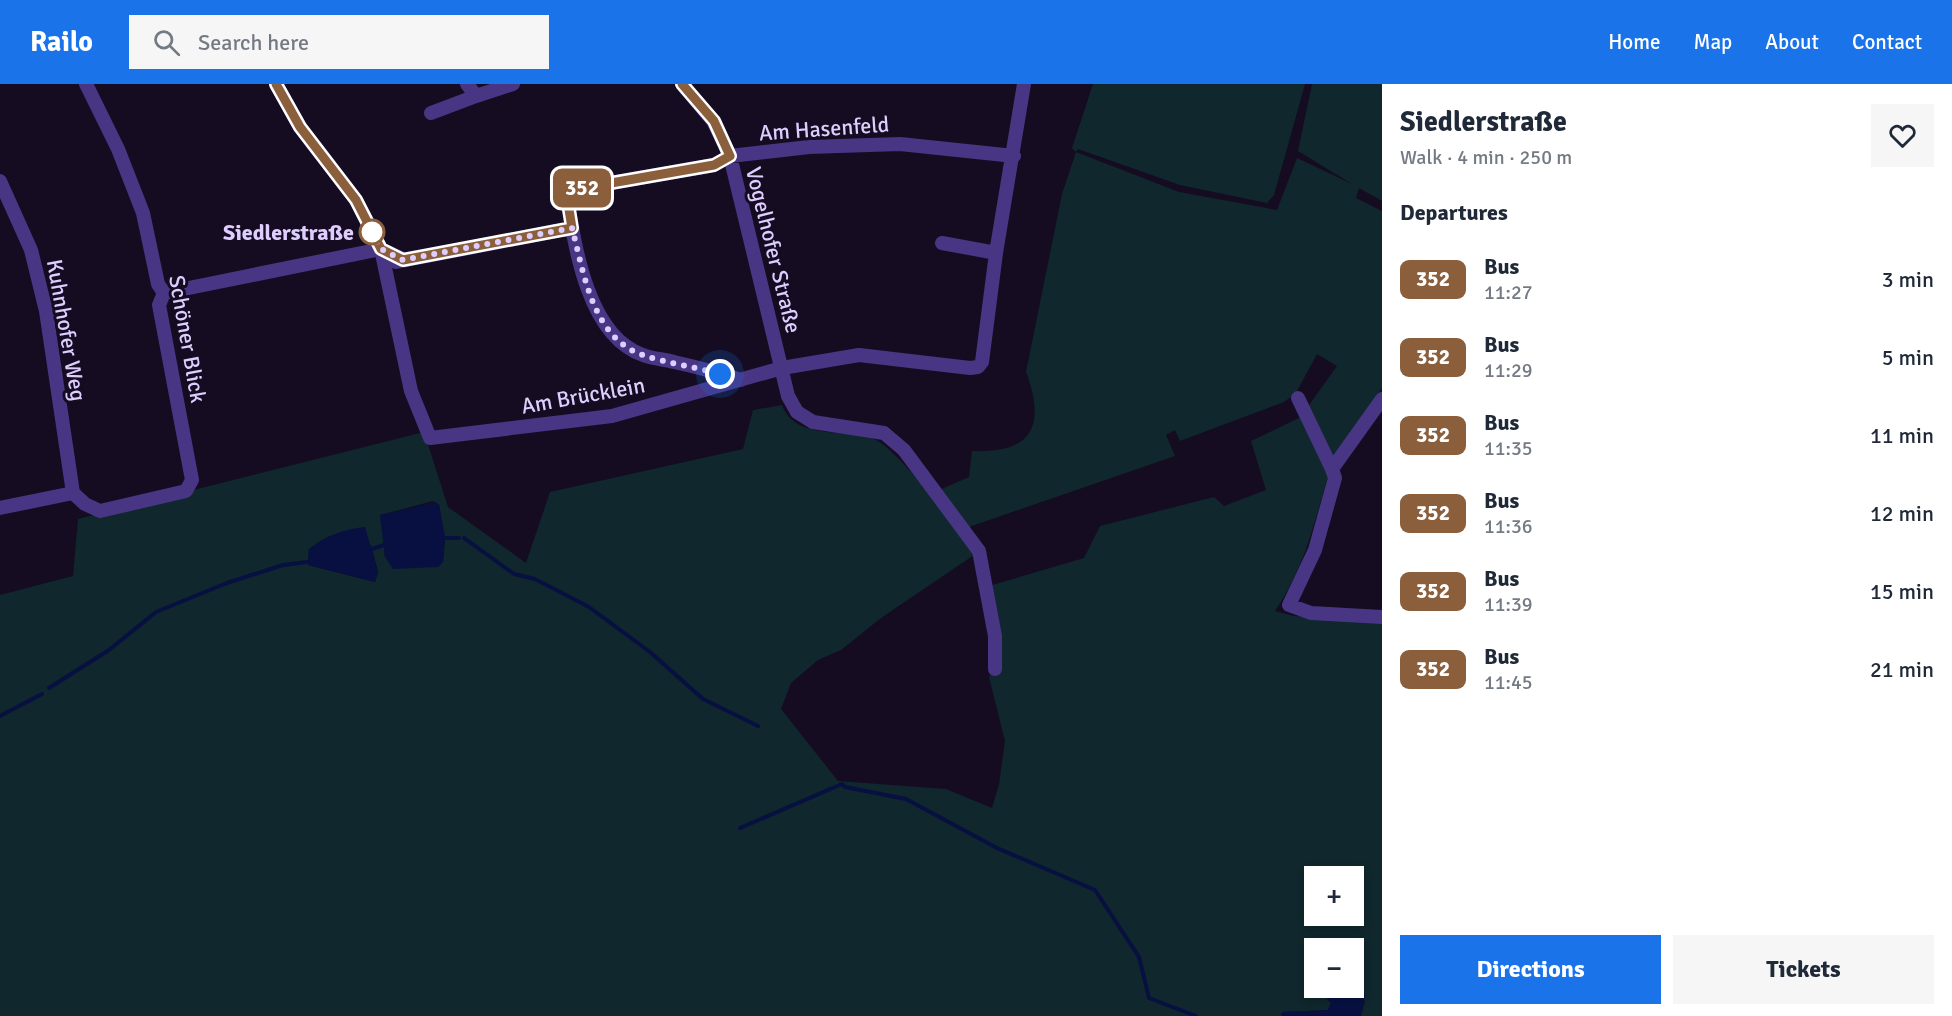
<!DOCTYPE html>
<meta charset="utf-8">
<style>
:root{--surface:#fff;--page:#f6f6f7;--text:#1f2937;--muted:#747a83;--accent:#1a73e8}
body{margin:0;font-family:Signika,sans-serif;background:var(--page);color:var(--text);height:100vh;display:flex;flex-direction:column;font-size:22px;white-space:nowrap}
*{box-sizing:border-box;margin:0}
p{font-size:20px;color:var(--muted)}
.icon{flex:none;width:33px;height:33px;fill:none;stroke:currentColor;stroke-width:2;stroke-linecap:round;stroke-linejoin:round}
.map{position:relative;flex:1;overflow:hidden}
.side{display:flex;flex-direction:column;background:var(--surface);width:570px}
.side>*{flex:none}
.badge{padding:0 12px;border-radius:9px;font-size:21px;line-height:39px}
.buttons{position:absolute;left:1304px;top:782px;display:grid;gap:12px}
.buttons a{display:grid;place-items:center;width:60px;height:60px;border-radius:0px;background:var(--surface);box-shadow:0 3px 9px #0003;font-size:30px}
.you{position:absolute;width:30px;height:30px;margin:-15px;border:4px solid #fff;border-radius:50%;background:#1a73e8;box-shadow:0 0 0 9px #1a73e833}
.map>.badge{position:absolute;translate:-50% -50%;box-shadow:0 0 0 3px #fff}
h2{padding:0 18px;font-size:22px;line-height:54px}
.round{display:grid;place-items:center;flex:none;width:63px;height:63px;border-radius:0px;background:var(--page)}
.headline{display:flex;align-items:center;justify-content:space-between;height:102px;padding:0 18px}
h1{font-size:28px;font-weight:800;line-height:45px}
.action{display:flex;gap:12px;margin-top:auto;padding:12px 18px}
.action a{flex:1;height:69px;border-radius:0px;background:var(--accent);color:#fff;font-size:24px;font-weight:800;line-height:69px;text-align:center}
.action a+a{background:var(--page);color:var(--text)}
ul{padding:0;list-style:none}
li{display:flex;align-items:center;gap:18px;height:78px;padding:0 18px}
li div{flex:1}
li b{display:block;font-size:22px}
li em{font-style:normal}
li .badge{min-width:66px;font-weight:700;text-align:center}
header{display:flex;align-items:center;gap:36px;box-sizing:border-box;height:84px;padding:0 30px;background:var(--accent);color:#fff}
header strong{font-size:28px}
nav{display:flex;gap:33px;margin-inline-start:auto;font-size:21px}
.search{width:420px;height:54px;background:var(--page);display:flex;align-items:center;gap:15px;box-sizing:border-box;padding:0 21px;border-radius:0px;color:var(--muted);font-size:22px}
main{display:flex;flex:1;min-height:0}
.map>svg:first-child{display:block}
.green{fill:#0f272d;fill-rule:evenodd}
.water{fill:#071041}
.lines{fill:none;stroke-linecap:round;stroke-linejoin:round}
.stream{stroke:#071041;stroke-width:4}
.minor{stroke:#483584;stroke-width:14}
.line-casing{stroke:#fff;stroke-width:14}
.line{stroke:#8b5e3c;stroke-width:9}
.walk{stroke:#deceff;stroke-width:6;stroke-dasharray:0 10.8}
.stop-dot{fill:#fff;stroke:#8b5e3c;stroke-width:3}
.labels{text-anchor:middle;stroke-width:6;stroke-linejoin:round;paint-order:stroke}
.street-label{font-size:22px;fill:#deceff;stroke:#150c22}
.stop-label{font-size:22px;font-weight:bold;fill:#deceff;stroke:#150c22;text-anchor:end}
</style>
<header>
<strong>Railo</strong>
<div class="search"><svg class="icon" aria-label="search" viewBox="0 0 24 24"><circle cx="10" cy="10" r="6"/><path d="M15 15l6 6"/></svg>Search here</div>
<nav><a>Home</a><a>Map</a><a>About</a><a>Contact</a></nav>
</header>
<main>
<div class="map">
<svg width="1382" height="932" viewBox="0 0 1382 932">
<rect width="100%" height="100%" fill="#150c22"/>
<!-- green -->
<path class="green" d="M1093,0H1305L1274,111L1267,119L1180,101L1078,65L1076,68L1179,108L1277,126L1297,74L1352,100L1298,67L1312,0H1382V117L1359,104L1356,114L1382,127V304L1331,377L1307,324L1337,282L1317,270L1296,309L1284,318L1180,357L1175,346L1166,351L1175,372L969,443L939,406L969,393L972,367C1033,370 1046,341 1026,288L1062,110L1076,68L1072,64Z
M782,321C795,358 850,343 876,356C898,366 962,448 974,471L881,534L841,566L818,576L791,599L781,625L838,697L946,705L992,724L999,700L1005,657L989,593L999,572L989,502L1084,474L1100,442L1214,413L1224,422L1266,406L1251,357L1301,333L1329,390C1313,441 1306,481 1275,527L1294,532L1382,537V932H1361L1365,917L1351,908L1332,912L1327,915L1331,919L1328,926L1283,928L1282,932H0V511L73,492L78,435L424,348L448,423L526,479L550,408L743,365L753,326ZM433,417L439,421L445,454L443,478L385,473L381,431ZM371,461L378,488L375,498L308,481L309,465ZM1314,792H1353V831H1314ZM1314,864H1353V903H1314Z"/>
<!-- water -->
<path class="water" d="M436,418L439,421L445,454L443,478L438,483L393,485L385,473L380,431Z
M365,443L378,488L375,498L308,481L309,465C325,452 344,445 365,443Z
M1351,908L1365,910L1361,932L1280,931L1283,928L1328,926L1331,919L1327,915L1332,912Z"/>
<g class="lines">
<!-- stream -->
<path class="stream" d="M445,454H459
M464,454L514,490L535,495L589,523L650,568L703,615L758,642
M372,465L384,461
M49,604L109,566L156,528L227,499L283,481L307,478
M0,632L42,610
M740,744L842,700L845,703L906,715L997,764L1095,806L1139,873L1149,914L1196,932"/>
<!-- minor -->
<path class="minor" d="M86,0L118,65L143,129L158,200L164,209
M276,0L300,43L356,116L381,165L411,307L430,354L612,332L782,284L859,271L970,284L978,283L982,278L996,169L1024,0
M467,0L476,12L513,0
M682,0L713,37L730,72L788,312L797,328L813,338L884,349L904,366L979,467L995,552V585
M431,29L476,12
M0,97L31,166L46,227L73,409
M942,159L996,169
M396,178L572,144
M164,209L381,165L403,175
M741,296C719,289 697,283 674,278C664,275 653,275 643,271C588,252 575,164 567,113L571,106L714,81L730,72L809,63L900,60L1014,72
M1298,314L1332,385
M1382,315L1332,385L1335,394L1315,466L1289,521L1311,529L1382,533
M73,409L85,420L100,427L186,407L192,396L159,221L164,209
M0,424L73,409"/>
</g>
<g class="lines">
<!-- line casing -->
<g class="line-casing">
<path id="line" d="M276,0L300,43L356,116L381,165L403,176L572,144L567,113L571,106L714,81L730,72L714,37L682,0"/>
</g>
<!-- line -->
<use href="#line" class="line"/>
<!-- walk -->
<path class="walk" d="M372,148L381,165L403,176L572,144C584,189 592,254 643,271C666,279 695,283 720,290"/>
</g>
<!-- markers -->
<circle class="stop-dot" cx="372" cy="148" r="12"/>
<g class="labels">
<!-- street labels -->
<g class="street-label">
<text transform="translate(824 44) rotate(-4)" y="8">Am Hasenfeld</text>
<text transform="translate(774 166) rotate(76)" y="8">Vogelhofer Straße</text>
<text transform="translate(67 246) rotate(80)" y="8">Kuhnhofer Weg</text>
<text transform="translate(188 255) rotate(80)" y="8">Schöner Blick</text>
<text transform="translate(583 311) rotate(-10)" y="8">Am Brücklein</text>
</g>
<!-- stop labels -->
<g class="stop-label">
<text x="354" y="156">Siedlerstraße</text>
</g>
</g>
</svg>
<div class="buttons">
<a>+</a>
<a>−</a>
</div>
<div class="you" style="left:720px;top:290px"></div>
<b class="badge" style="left:582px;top:104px;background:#8b5e3c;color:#fff">352</b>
</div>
<section class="side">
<div class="headline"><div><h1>Siedlerstraße</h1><p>Walk · 4 min · 250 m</p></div><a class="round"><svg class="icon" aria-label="heart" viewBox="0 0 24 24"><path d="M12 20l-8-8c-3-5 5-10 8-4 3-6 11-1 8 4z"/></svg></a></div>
<h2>Departures</h2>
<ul>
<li><span class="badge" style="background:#8b5e3c;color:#fff">352</span><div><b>Bus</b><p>11:27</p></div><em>3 min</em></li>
<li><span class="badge" style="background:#8b5e3c;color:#fff">352</span><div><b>Bus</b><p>11:29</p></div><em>5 min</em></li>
<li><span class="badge" style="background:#8b5e3c;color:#fff">352</span><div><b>Bus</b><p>11:35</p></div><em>11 min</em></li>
<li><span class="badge" style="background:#8b5e3c;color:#fff">352</span><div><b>Bus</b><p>11:36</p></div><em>12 min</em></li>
<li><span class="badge" style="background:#8b5e3c;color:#fff">352</span><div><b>Bus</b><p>11:39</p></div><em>15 min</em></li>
<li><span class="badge" style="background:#8b5e3c;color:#fff">352</span><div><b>Bus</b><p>11:45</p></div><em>21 min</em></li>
</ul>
<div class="action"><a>Directions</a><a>Tickets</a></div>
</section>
</main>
